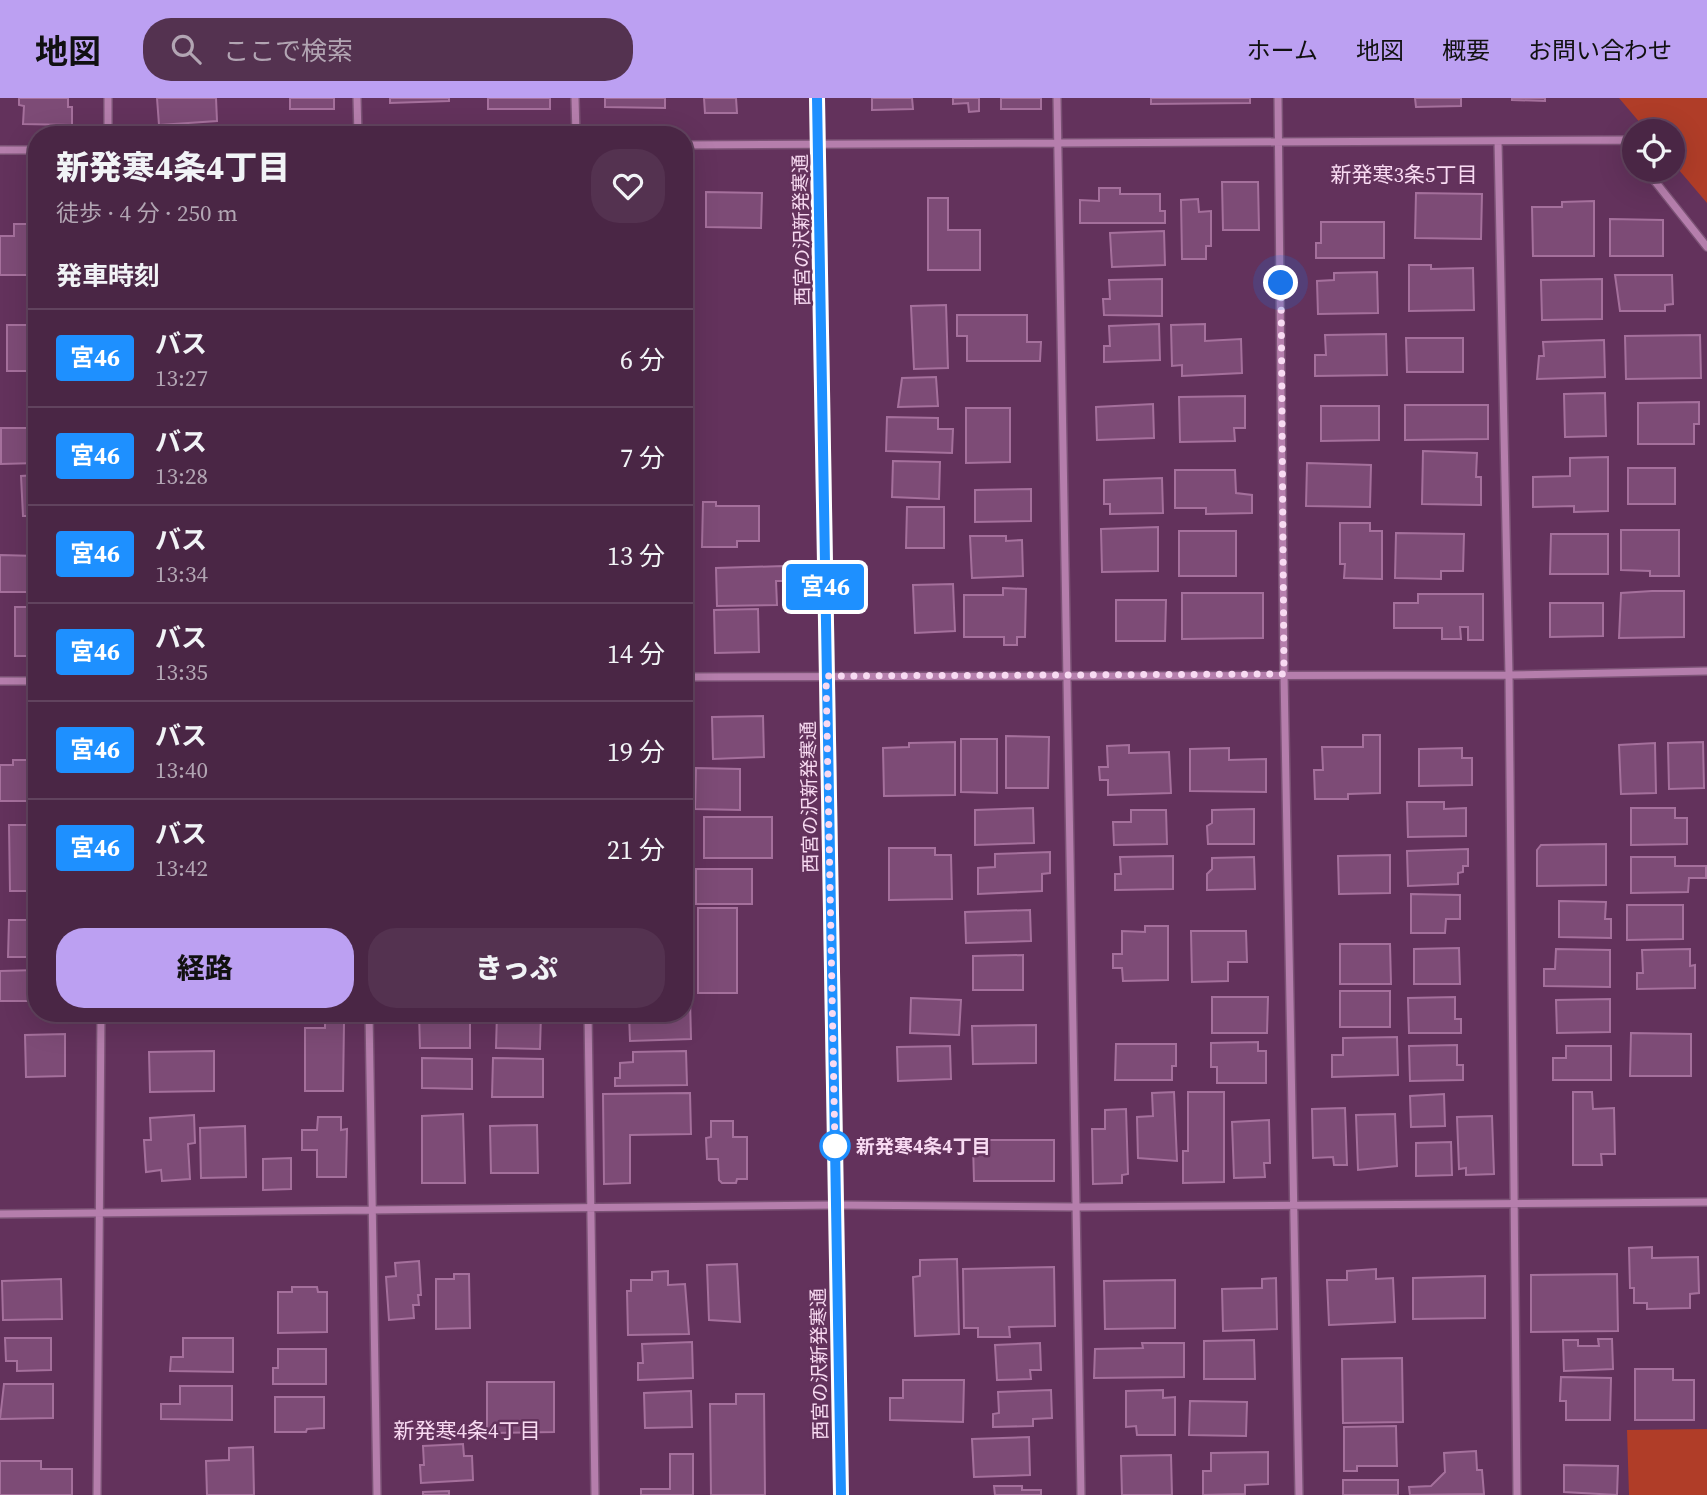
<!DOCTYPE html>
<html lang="ja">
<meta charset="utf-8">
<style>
:root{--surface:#4a2645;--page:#543250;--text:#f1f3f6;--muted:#b2a5b3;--line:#61435e;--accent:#bca0f2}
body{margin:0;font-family:"Source Serif 4","Noto Sans JP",serif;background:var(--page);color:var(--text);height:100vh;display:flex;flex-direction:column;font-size:26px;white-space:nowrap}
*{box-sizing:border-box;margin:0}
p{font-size:23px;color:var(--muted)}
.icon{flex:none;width:38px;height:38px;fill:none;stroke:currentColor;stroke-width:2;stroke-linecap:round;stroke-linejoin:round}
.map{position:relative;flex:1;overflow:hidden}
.drawer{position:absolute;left:28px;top:28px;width:665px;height:896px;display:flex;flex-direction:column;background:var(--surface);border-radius:28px;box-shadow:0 7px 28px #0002,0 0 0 2px var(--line)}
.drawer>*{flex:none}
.badge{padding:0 14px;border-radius:5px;font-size:24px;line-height:46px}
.controls{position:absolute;left:1622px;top:21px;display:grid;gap:14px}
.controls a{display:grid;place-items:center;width:63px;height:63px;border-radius:50%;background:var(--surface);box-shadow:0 7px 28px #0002,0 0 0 2px var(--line);font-size:35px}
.you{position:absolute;width:35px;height:35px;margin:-18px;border:5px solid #fff;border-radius:50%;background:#1a73e8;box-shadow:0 0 0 10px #1a73e833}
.map>.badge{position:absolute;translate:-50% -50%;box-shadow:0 0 0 4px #fff}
h2{padding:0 28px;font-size:26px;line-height:63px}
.round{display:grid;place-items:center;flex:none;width:74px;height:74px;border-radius:28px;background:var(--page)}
.headline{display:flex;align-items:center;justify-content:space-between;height:119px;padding:0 28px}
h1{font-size:33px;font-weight:800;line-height:52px}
.action{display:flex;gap:14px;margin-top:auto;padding:14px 28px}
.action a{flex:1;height:80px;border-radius:28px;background:var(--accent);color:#111;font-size:28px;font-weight:800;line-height:80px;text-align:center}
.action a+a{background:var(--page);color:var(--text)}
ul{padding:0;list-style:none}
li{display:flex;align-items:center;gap:21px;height:98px;padding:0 28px;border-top:2px solid var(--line)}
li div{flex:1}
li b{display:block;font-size:26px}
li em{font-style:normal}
li .badge{min-width:77px;font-weight:700;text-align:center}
header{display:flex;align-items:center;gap:42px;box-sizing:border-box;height:98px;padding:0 35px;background:var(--accent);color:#111}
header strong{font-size:33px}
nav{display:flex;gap:38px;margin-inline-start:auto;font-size:24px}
.search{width:490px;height:63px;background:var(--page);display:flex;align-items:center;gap:18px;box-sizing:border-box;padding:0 24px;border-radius:28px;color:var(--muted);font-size:26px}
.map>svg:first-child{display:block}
.green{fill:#b03d28}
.building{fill:#7d4b76;stroke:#a5709c;stroke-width:2}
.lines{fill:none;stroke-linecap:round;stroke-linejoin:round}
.minor-casing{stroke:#7b5275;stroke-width:10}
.tertiary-casing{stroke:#7b5275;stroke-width:16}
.minor{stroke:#b57eac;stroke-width:7}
.tertiary{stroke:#b57eac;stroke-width:12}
.line-casing{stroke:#fff;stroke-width:16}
.line{stroke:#1e90ff;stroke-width:10}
.walk{stroke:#f8daf2;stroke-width:7;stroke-dasharray:0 12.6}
.stop-dot{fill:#fff;stroke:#1e90ff;stroke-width:3.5}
.labels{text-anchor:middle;stroke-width:5;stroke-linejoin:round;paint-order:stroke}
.street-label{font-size:19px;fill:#f8daf2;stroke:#63325c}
.stop-label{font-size:19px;font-weight:bold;fill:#f8daf2;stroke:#63325c;text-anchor:start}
.neighbourhood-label{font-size:21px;fill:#f8daf2;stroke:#63325c}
</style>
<header>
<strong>地図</strong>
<div class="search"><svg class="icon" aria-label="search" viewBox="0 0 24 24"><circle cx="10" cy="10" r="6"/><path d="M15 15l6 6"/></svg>ここで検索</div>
<nav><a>ホーム</a><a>地図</a><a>概要</a><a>お問い合わせ</a></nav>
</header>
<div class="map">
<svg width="1707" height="1397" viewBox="0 0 1707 1397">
<rect width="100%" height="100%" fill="#63325c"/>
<!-- green -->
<path class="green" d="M1619,0H1707V105L1673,65V33H1647Z
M1707,1331V1397H1629L1627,1332Z"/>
<!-- building -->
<path class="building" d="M19,0H68V9H72V27L23,26L24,8L19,7Z
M157,0H216L217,23L159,27Z
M290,0H334V11H290Z
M390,0H449V3L390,5Z
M488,0H550V11H488Z
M605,0H665V10L605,9Z
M704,0H736L737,15H705Z
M872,0H912L913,11L872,12Z
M953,0H979V13L969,14L968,5L953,6Z
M1001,0H1041V11H1001Z
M1151,0H1250V5L1151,6Z
M1415,0H1461V8L1416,9Z
M1512,0H1545V3L1512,2Z
M1222,84H1258L1259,132H1223Z
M1099,90H1120V96H1160V113H1165V125H1080V102L1099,103Z
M706,94L762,95L761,130L706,129Z
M1416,95L1482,96L1481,141L1415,140Z
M928,100H948V132H980V172H928Z
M1198,101L1199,114L1211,113V148H1206V161H1182L1181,102Z
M1594,103V158H1533L1532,109H1562V104Z
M1610,121L1663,122V158H1610Z
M1321,124H1384V160H1316V145H1321Z
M14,126H37V177H0V138H14Z
M1164,133L1165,167L1112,169L1110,135Z
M1409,167H1431V171L1473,170L1474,212L1409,213Z
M1377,174L1378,215L1318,216L1317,183L1334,182V175Z
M1615,177H1672L1673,206L1665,207V213H1620Z
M1162,181V218L1104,217L1103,201H1110L1109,182Z
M1602,181V221L1542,222L1541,182Z
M946,207L948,270L914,271L911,208Z
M957,217H1027V244H1041L1040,263H967V238H957Z
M1159,226L1160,262L1104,264V248H1110L1109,228Z
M1205,226V243L1241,241L1242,275L1182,278V267L1172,268L1171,227Z
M7,227H37V273H7Z
M1386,236L1387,277L1315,278V257H1326L1325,237Z
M1700,237L1701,280L1626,281L1625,238Z
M1406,240H1463V274H1407Z
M1604,242L1605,279L1537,281L1539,258H1544L1543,244Z
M936,279L938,308L898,309L902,280Z
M1605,295L1606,338L1565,339L1564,296Z
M1245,298V330H1234L1235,343L1180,344L1179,299Z
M1699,304V326H1694V346H1638V305Z
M1153,306L1154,340L1097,342L1096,309Z
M1405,307H1488V341L1405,342Z
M1321,308H1379V342L1321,343Z
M966,310H1010V364L966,365Z
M887,319L938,320V331H953L952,355L886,353Z
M1,330H37V365L1,366Z
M1423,353L1477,355L1476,379H1481V407L1422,406Z
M1608,359V413L1574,414V408L1533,409V379L1570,378V360Z
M893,363L940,364L939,401L892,399Z
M1307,365L1371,367L1370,409L1306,408Z
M1628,370H1675V406H1628Z
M1175,372H1235L1236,395L1252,397V415L1206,416V410H1175Z
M37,377V418H23L21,378Z
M1162,380L1163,415L1110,416V406H1104V382Z
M1031,391V423L975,424V392Z
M703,404H716V408H759V443H737V449H702Z
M907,409H944V450H906Z
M1340,425H1370V433H1382V481L1344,480L1345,466H1340Z
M1158,429V473L1102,474L1101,431Z
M1621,432H1679V478H1650V473L1621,472Z
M1179,433H1236V478H1179Z
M1396,435L1464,436L1463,473H1441V481L1395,480Z
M1551,436H1608V476H1550Z
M970,438H1006V443L1022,442L1023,478L972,480Z
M0,457L37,458V494H0Z
M783,468L784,483H776L777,507L717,508L716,470Z
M684,471H688L687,531H684Z
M953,486L955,533L915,535L913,487Z
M1003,490L1026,491L1025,539H1017V547H1004V539H964V497H1003Z
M1652,493H1684V539L1619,540L1621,495Z
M1182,495H1263V540L1182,541Z
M1418,496H1483V542H1468V529H1460L1461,541H1442V530H1394V505H1418Z
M1116,502H1166L1165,543H1116Z
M1550,505H1603V538L1550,539Z
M15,509H37V558H15Z
M758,511L759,554L715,555L714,512Z
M763,618L764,659L713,661L712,619Z
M1363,637H1380V695L1348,696V701H1315L1314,672H1323L1322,649H1363Z
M1006,638L1049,639L1048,690H1006Z
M961,641H997V695L961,694Z
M955,644V697L884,698L883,650L909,649V645Z
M1703,644L1704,690L1669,691L1668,645Z
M1655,645L1656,695L1621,696L1619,647Z
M1129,647V655L1169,654L1171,695L1108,697V682H1100L1099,669H1108L1107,648Z
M1229,650V662L1266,661V694L1190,693V651Z
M1462,650V660H1472V687L1419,688V651Z
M688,658L689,696H684V659Z
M32,659H37V703H0V667H13V662H32Z
M696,670L740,671V712L695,711Z
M1407,704H1444V711L1466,710V738L1408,739Z
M1033,710L1034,745L975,747V712Z
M1631,710H1675V720H1687V746L1631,747Z
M1254,711V746H1208L1207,728L1212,725V712Z
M1131,712H1166L1167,746L1114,747L1113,724H1131Z
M704,719H772V760H704Z
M9,727H37V793H10Z
M1606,746V787L1537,788V752L1541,747Z
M889,750H935V757H951L952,801L889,802Z
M1468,751V768H1463V774L1458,775V786L1408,788L1407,753Z
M1050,754V775L1042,776V793L978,796V770L995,769V756Z
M1390,757V795L1339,796L1338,758Z
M1173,758V791L1115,792V776H1121L1120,759Z
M1254,759L1255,791L1207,792V776L1212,771V760Z
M1631,759H1675V768H1706V780H1689L1688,794L1631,795Z
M696,771H752V806H696Z
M1411,796L1460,797V821H1446L1445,835H1411Z
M1559,803L1606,804L1605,821H1611V840L1559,839Z
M1627,807H1683V841L1627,842Z
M698,810H737V895H698Z
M1030,812L1031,843L966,845L965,814Z
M9,822H37V859H8Z
M1145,828H1168V882L1123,883L1122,870H1113V856H1122V833L1145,834Z
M1191,833H1246L1247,864H1228V883L1192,884Z
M1340,846H1390L1391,886H1340Z
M1459,850L1460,886H1414V851Z
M1556,851L1610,852V889L1544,888V871H1555Z
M1690,851V868L1695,867V890L1637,891V875H1643L1642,852Z
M1023,857V892H973V858Z
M37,872V903H0V873Z
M1340,893H1390V929H1340Z
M1212,899H1268L1267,935H1212Z
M1455,899V921H1461V935H1409L1408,900Z
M684,900H690L691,941L630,943L629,915H684Z
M911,900L961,902L959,937L910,935Z
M1610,901V934L1557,935L1556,902Z
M419,915H470V950H420Z
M497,915L541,916L540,951L496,950Z
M325,925H344L343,993H305V930H325Z
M1036,927V965L973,966L972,928Z
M1631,935L1691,936V978H1630Z
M65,936V978L26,979L25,937Z
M1397,939L1398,977L1332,979V957H1343V940Z
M1258,944V953H1266V985H1217V969H1211V945Z
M1116,946H1176V968H1172V982H1115Z
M1457,947V967H1463V982L1410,983L1409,948Z
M950,948L951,981L898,983L897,949Z
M1566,948H1611V982H1553V960H1566Z
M214,953V993L150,994L149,954Z
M686,953L687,987L615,988V980H620V965L633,964V954Z
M422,960L472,961V991L422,990Z
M493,960L543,961V999H492Z
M1174,994L1177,1063L1138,1060L1137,1019L1153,1018L1152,995Z
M1188,994H1224V1084L1183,1085V1053H1188Z
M1573,994H1592L1593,1011L1614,1010L1615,1056H1601L1602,1067H1573Z
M690,995L691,1036L630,1037V1085L604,1086L603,996Z
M1444,996L1445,1028L1411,1029L1410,998Z
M1345,1010L1347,1067H1334L1333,1059L1313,1060L1312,1011Z
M1126,1011L1128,1076L1122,1077V1085L1093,1086L1092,1031H1105V1012Z
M463,1016L465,1085H422V1018Z
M1395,1016L1397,1068L1358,1072L1356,1017Z
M194,1017L195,1045L188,1046L190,1081L162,1083L161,1072L146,1074L144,1042H151L150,1020Z
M1492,1018L1494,1076L1466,1077V1070L1459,1071L1457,1019Z
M318,1019H341V1032L347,1031L346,1079H317V1052H302V1032H317Z
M1269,1022L1270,1065H1264L1265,1079L1234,1080L1232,1024Z
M711,1023H733V1039H747V1081H737L736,1085H722L719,1082L718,1061H707L706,1040L711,1039Z
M537,1027L538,1075H491L490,1028Z
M245,1028L246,1079L201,1080L200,1030Z
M988,1042H1054V1083H974L973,1047H988Z
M1451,1044L1452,1077L1416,1078V1045Z
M291,1060V1091L263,1092V1061Z
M1652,1149V1160L1698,1159L1699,1195L1690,1196V1210L1647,1211V1205H1634V1190H1630L1629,1150Z
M957,1161L959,1236L915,1238L913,1179L920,1178V1162Z
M419,1163L421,1197H418L419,1207H413L414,1220L389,1222L386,1179L396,1178L395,1165Z
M737,1166L740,1224L709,1222L707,1167Z
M1054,1169L1055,1228L1009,1229L1010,1239H978V1230H964L963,1171Z
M1376,1171V1181L1393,1180L1395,1224L1329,1227L1327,1182H1347V1173Z
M668,1173V1187L685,1186L689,1236L628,1237L627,1193H631V1182H652V1174Z
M454,1176H469L470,1230L436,1231V1181H454Z
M1617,1176L1618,1233L1531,1234V1177Z
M1485,1178V1220L1413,1221V1180Z
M1276,1180L1277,1231L1223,1233L1222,1191L1262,1190V1181Z
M61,1181L62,1221L3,1222L2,1183Z
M1175,1182V1230L1105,1231L1104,1183Z
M292,1189H317L318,1194H327V1234L278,1235V1194H292Z
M5,1240H51V1272L17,1273V1263H6Z
M183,1240H233V1274L170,1273L171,1259H183Z
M1598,1241H1612L1613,1271L1564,1273L1563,1242H1578V1248H1599Z
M1254,1242L1255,1281H1204V1243Z
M692,1244L693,1280L638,1282V1265H643L642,1246Z
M1040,1245L1041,1272H1030L1031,1281L997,1282L995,1247Z
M1142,1245H1184V1279L1094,1280L1095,1251L1143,1250Z
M278,1251H326V1286H273V1270H278Z
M1402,1260L1403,1324L1343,1325L1342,1261Z
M1635,1271H1673V1282H1694V1322H1635Z
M1561,1279L1611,1280L1610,1322H1566V1303H1560Z
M903,1282H964L963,1324L890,1322V1300H903Z
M487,1284H554V1334L487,1335Z
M4,1286H53V1320L0,1321Z
M180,1288H232V1322L161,1321V1306H180Z
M1051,1292L1052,1320L1033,1321V1328L993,1329V1316L999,1315L998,1294Z
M1163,1292V1300L1175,1299V1337H1137L1136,1328L1126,1329V1293Z
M691,1293L692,1329L645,1330L644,1295Z
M736,1296H764L765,1397H711L710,1306H736Z
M275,1299H324V1330L307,1331L306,1334H275Z
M1190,1303L1247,1304L1246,1338L1189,1337Z
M1396,1328L1397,1368H1357V1373H1344V1329Z
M1029,1339L1030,1377L974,1379L972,1341Z
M463,1346L464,1358H472L473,1382L421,1385L420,1367H424L423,1348Z
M253,1349L254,1397H207L206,1363L229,1362V1350Z
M1476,1353L1477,1372H1482L1484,1396L1410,1397L1409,1389L1431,1388L1445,1374L1444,1355Z
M1268,1354V1386L1245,1387V1396L1203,1397V1373H1211V1355Z
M670,1356H693V1397H641V1391H670Z
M1171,1357L1172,1397H1122L1121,1358Z
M0,1363H41V1371H72V1397H0Z
M1564,1367L1618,1368L1617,1397L1564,1394Z
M1343,1382H1398V1397H1343Z
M994,1388H1022V1392H1041V1397H995Z
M449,1393V1397H423V1394Z"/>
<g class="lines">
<!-- minor casing -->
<g class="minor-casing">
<path id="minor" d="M357,0L358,37
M575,0L576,37
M1057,0L1081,1397
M1278,0L1284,576L1299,1397
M108,37V0
M1498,43L1509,577L1517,1397
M684,47L1623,42L1634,57
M0,52H37
M1646,72L1707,149
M684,579L1509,577L1707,573
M0,583H37
M369,915L377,1397
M588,915L595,1397
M0,1116L836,1107L1077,1109L1707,1104
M97,1397L101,915"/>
</g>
<!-- tertiary casing -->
<g class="tertiary-casing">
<path id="tertiary" d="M817,0L841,1397"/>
</g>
<!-- minor -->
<use href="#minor" class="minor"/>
<!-- tertiary -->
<use href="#tertiary" class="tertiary"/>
</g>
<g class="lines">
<!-- line casing -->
<g class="line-casing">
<path id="line" d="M817,0L841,1397"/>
</g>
<!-- line -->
<use href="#line" class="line"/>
<!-- walk -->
<path class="walk" d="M835,1048V1051L826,578L1284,576L1281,185"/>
</g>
<!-- markers -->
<circle class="stop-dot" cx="835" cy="1048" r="14"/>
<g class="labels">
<!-- street labels -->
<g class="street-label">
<text transform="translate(801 132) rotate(-91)" y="7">西宮の沢新発寒通</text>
<text transform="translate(809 699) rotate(-91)" y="7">西宮の沢新発寒通</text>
<text transform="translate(819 1266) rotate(-91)" y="7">西宮の沢新発寒通</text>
</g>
<!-- stop labels -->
<g class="stop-label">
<text x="856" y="1055">新発寒4条4丁目</text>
</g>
<!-- neighbourhood labels -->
<g class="neighbourhood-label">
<text x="1404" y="84">新発寒3条5丁目</text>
<text x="467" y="1340">新発寒4条4丁目</text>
</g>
</g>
</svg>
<div class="controls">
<a><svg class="icon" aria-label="locate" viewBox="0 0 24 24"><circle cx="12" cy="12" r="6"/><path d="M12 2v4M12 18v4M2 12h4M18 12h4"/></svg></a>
</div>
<div class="you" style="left:1281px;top:185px"></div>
<b class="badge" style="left:825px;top:489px;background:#1e90ff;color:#fff">宮46</b>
<section class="drawer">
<div class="headline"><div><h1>新発寒4条4丁目</h1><p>徒歩 · 4 分 · 250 m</p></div><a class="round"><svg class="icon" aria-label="heart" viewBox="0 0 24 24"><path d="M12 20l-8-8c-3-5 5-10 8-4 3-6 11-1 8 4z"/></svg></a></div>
<h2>発車時刻</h2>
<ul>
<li><span class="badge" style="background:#1e90ff;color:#fff">宮46</span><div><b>バス</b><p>13:27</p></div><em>6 分</em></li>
<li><span class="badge" style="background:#1e90ff;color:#fff">宮46</span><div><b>バス</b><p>13:28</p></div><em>7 分</em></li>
<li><span class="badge" style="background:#1e90ff;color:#fff">宮46</span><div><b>バス</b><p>13:34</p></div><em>13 分</em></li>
<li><span class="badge" style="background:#1e90ff;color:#fff">宮46</span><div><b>バス</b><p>13:35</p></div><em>14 分</em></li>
<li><span class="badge" style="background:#1e90ff;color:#fff">宮46</span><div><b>バス</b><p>13:40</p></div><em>19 分</em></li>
<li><span class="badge" style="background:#1e90ff;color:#fff">宮46</span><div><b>バス</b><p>13:42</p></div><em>21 分</em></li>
</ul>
<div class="action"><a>経路</a><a>きっぷ</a></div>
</section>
</div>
